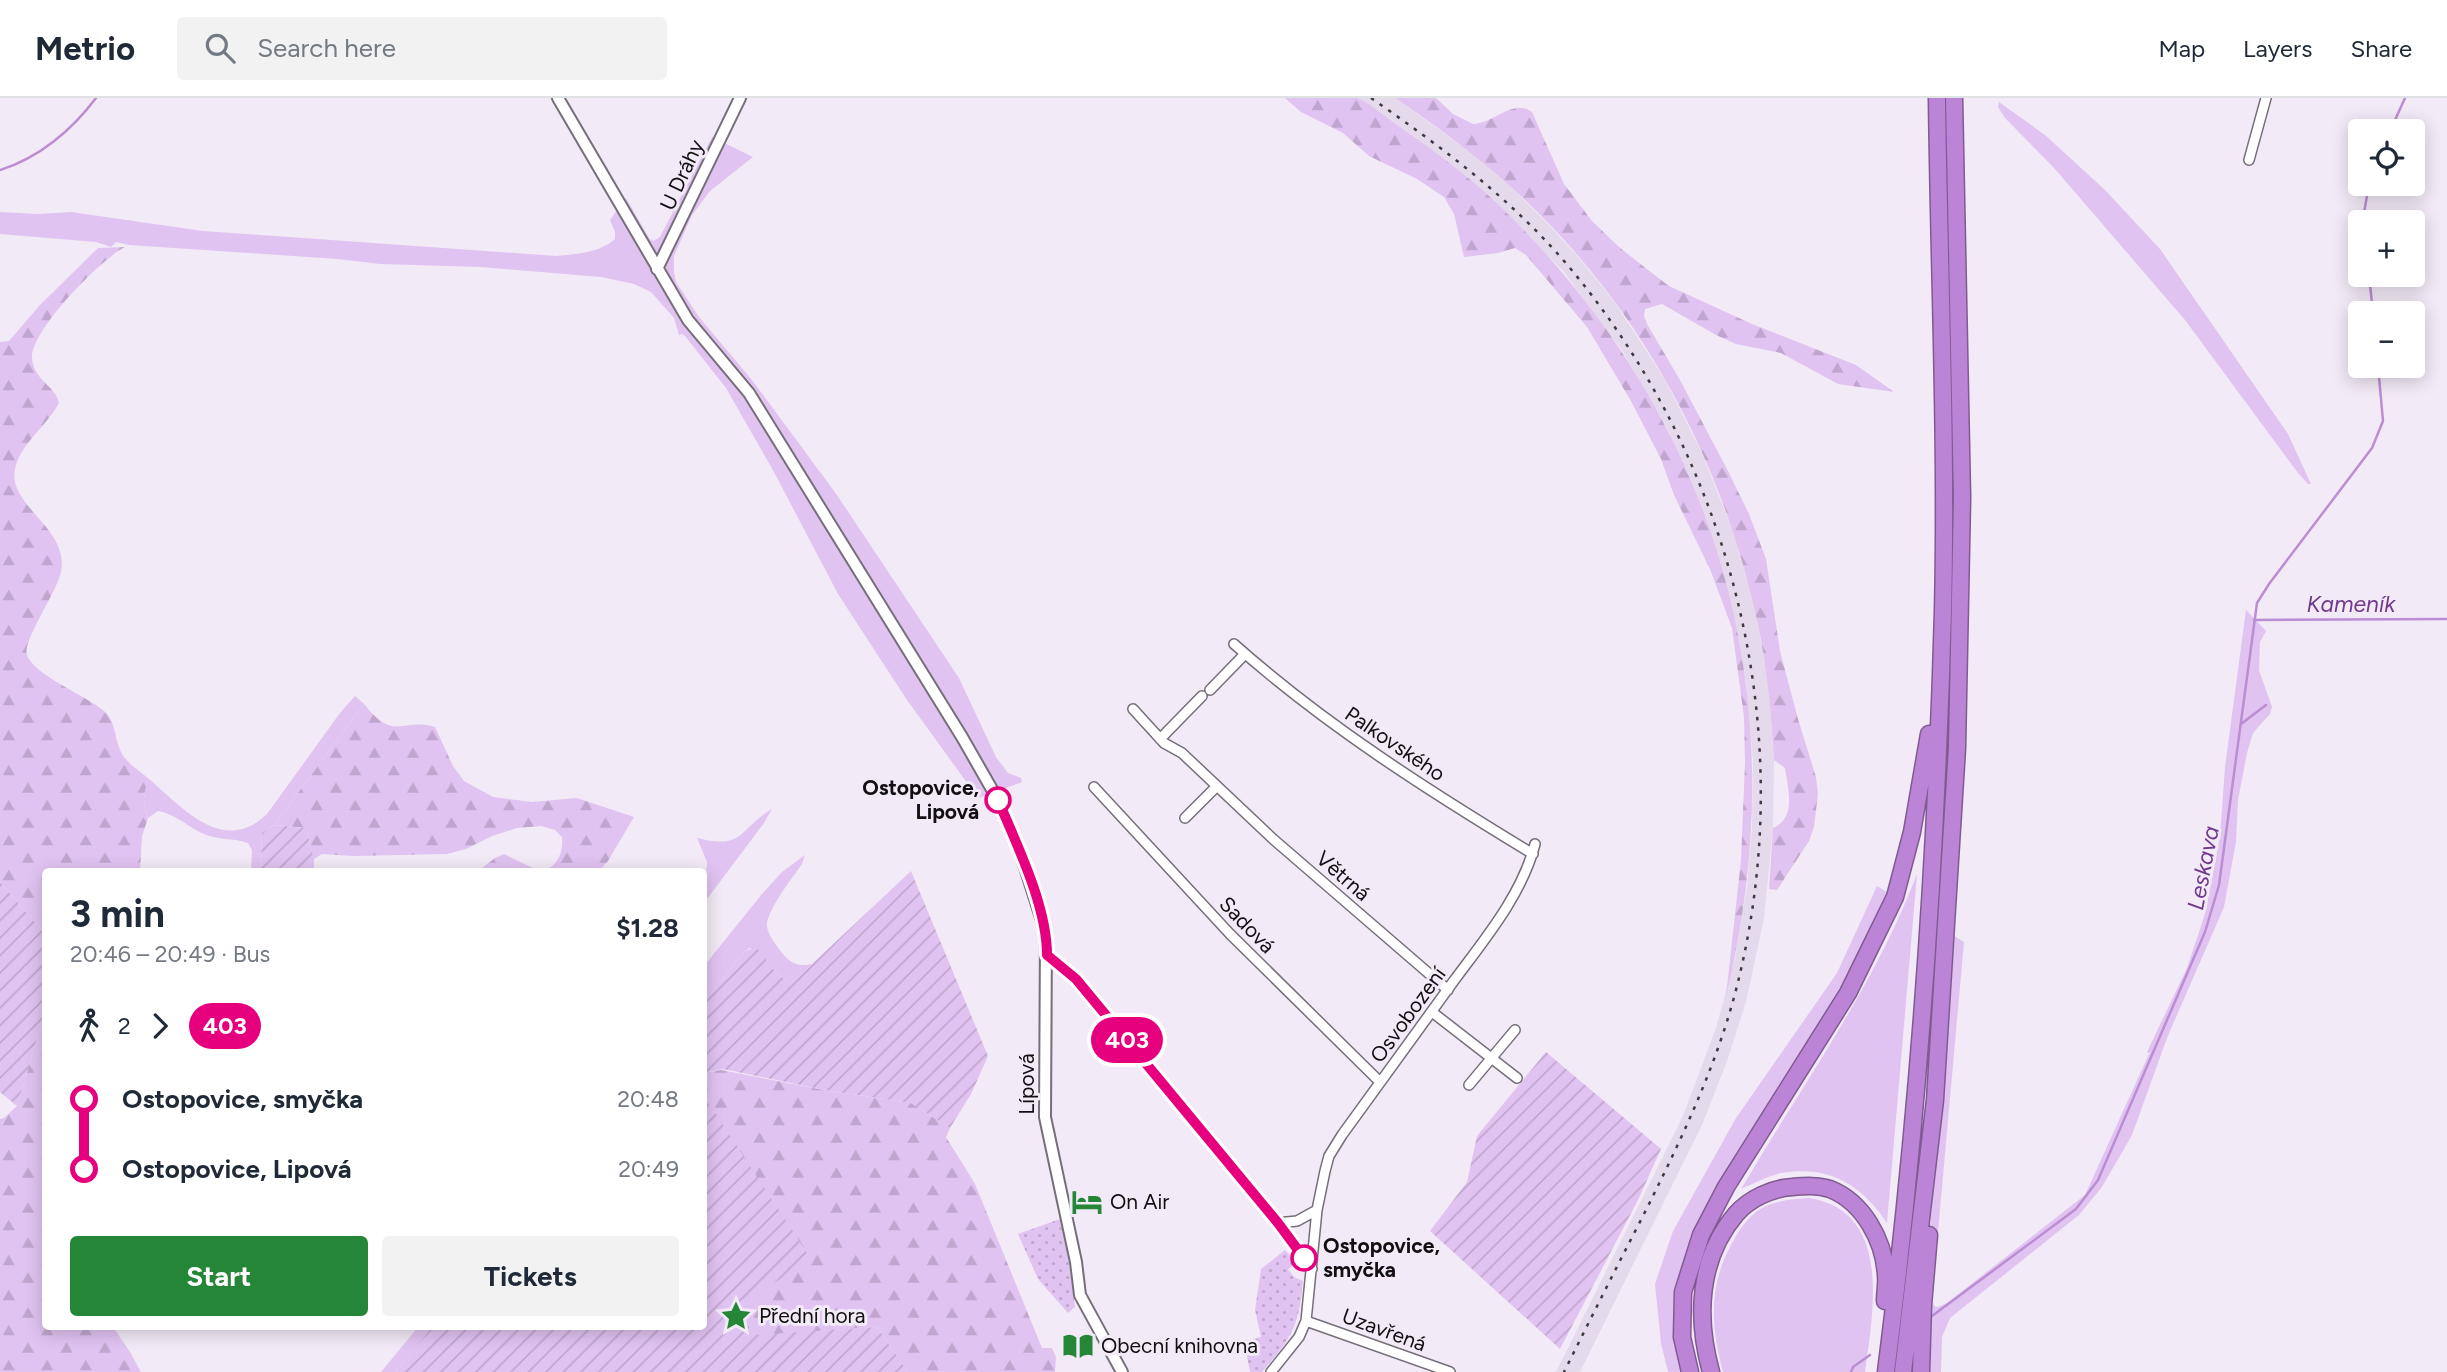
<!DOCTYPE html>
<meta charset="utf-8">
<style>
:root{--surface:#fff;--page:#f2f2f3;--text:#1f2937;--muted:#747a83;--line:#e0e1e3;--accent:#268638}
body{margin:0;font-family:Figtree,sans-serif;background:var(--page);color:var(--text);height:100vh;display:flex;flex-direction:column;font-size:26px;white-space:nowrap}
*{box-sizing:border-box;margin:0}
p{font-size:23px;color:var(--muted)}
.icon{flex:none;width:38px;height:38px;fill:none;stroke:currentColor;stroke-width:2;stroke-linecap:round;stroke-linejoin:round}
.map{position:relative;flex:1;overflow:hidden}
.side{position:absolute;left:42px;top:770px;width:665px;height:462px;display:flex;flex-direction:column;background:var(--surface);border-radius:7px;box-shadow:0 4px 18px #0003}
.side>*{flex:none}
.badge{padding:0 14px;border-radius:23px;font-size:24px;line-height:46px}
.buttons{position:absolute;left:2348px;top:21px;display:grid;gap:14px}
.buttons a{display:grid;place-items:center;width:77px;height:77px;border-radius:7px;background:var(--surface);box-shadow:0 4px 18px #0003;font-size:35px}
.map>.badge{position:absolute;translate:-50% -50%;box-shadow:0 0 0 4px #fff}
.legs{display:flex;align-items:center;gap:10px;height:77px;padding:0 28px;font-size:23px}
.legs p{margin-inline-start:auto}
.overview{display:flex;align-items:center;justify-content:space-between;height:119px;padding:0 28px}
h1{font-size:38px;font-weight:700;line-height:52px}
.action{display:flex;gap:14px;margin-top:auto;padding:14px 28px}
.action a{flex:1;height:80px;border-radius:7px;background:var(--accent);color:#fff;font-size:28px;font-weight:700;line-height:80px;text-align:center}
.action a+a{background:var(--page);color:var(--text)}
ul{padding:0 28px;list-style:none}
li{display:flex;align-items:center;gap:24px;height:70px;font-size:26px}
li i{display:grid;place-items:center;width:10px;height:100%;margin:0 9px;background:currentColor}
li i::after{content:'';width:18px;height:18px;margin:-9px;border:5px solid;border-radius:50%;background:var(--surface)}
li p{margin-inline-start:auto}
li:first-child i{background:linear-gradient(#0000 50%,currentColor 0)}
li:last-child i{background:linear-gradient(currentColor 50%,#0000 0)}
header{display:flex;align-items:center;gap:42px;box-sizing:border-box;height:98px;padding:0 35px;background:var(--surface);border-bottom:2px solid var(--line)}
header strong{font-size:33px}
nav{display:flex;gap:38px;margin-inline-start:auto;font-size:24px}
.search{width:490px;height:63px;background:var(--page);display:flex;align-items:center;gap:18px;box-sizing:border-box;padding:0 24px;border-radius:7px;color:var(--muted);font-size:26px}
.map>svg:first-child{display:block}
.built{fill:#e5daeb}
.grass{fill:#e1c3f1}
.forest{fill:url(#forest-firs)}
.park{fill:url(#park-dots)}
.garden{fill:url(#garden-furrows)}
.lines{fill:none;stroke-linecap:round;stroke-linejoin:round}
.stream{stroke:#bb8dd3;stroke-width:2.5}
.minor-casing{stroke:#756f79;stroke-width:12}
.tertiary-casing{stroke:#756f79;stroke-width:14}
.motorway-casing{stroke:#805b91;stroke-width:19}
.minor{stroke:#fff;stroke-width:9}
.tertiary{stroke:#fff;stroke-width:10}
.motorway{stroke:#bb84d6;stroke-width:16}
.rail{stroke:#3d3a3f;stroke-width:2.5;stroke-dasharray:3.5 7;stroke-linecap:butt}
.line-1-casing{stroke:#fff;stroke-width:16}
.line-1{stroke:#e6007e;stroke-width:10}
.stop-1-dot{fill:#fff;stroke:#e6007e;stroke-width:3.5}
.labels{text-anchor:middle;stroke-width:6;stroke-linejoin:round;paint-order:stroke}
.street-label{font-size:21px;fill:#110f12;stroke:#f2eaf6}
.stop-label{font-size:21px;font-weight:bold;fill:#110f12;stroke:#f2eaf6;text-anchor:end}
.poi-label{font-size:21px;fill:#110f12;stroke:#f2eaf6;text-anchor:start}
.water-label{font-size:23px;font-style:italic;fill:#73398e;stroke:#f2eaf6}
</style>
<header>
<strong>Metrio</strong>
<div class="search"><svg class="icon" aria-label="search" viewBox="0 0 24 24"><circle cx="10" cy="10" r="6"/><path d="M15 15l6 6"/></svg>Search here</div>
<nav><a>Map</a><a>Layers</a><a>Share</a></nav>
</header>
<div class="map">
<svg width="2447" height="1274" viewBox="0 0 2447 1274">
<defs>
<pattern id="forest-firs" width="22" height="20" patternUnits="userSpaceOnUse" patternTransform="scale(1.75)"><rect width="22" height="20" fill="#e1c3f1"/><path d="M5 1l3.5 6h-7zM16 11l3.5 6h-7z" fill="#c0a6ce"/></pattern>
<pattern id="park-dots" width="8" height="8" patternUnits="userSpaceOnUse" patternTransform="scale(1.75)"><rect width="8" height="8" fill="#e1c3f1"/><path d="M2 2h.1M6 6h.1" fill="none" stroke="#c0a6ce" stroke-width="1.8" stroke-linecap="round"/></pattern>
<pattern id="garden-furrows" width="10" height="10" patternUnits="userSpaceOnUse" patternTransform="scale(1.75)"><rect width="10" height="10" fill="#e1c3f1"/><path d="M-1 1l2-2M0 10L10 0M9 11l2-2" fill="none" stroke="#c0a6ce"/></pattern>
</defs>
<rect width="100%" height="100%" fill="#f2eaf6"/>
<!-- built -->
<path class="built" d="M1357,0H1395L1481,62L1514,92L1549,127L1579,160L1613,202L1664,280L1701,353L1734,436L1754,507L1761,544L1768,582L1774,662L1773,730L1764,820L1746,904L1726,966L1702,1027L1580,1274H1556L1683,1018L1716,930L1735,860L1747,789L1752,729L1753,663L1746,585L1740,547L1724,477L1698,400L1666,328L1623,254L1563,173L1467,79Z"/>
<!-- grass -->
<path class="grass" d="M1999,4L2045,37L2105,92L2160,151L2288,336L2311,386H2308L2298,375L2185,222L2055,71L2005,20L1998,9Z
M712,39L753,59L710,93L692,117L674,158V174L676,184L699,219L752,282L837,397L959,580L996,659L1008,675L1021,680L1022,684L973,702L965,682L907,602L838,496L774,374L726,290L685,238L682,236L679,237L674,220L651,194L634,186L601,179L481,169L380,166L338,161L129,147L116,144L111,149L96,144L0,136V114L38,116L71,114L203,133L556,158C577,156 599,155 615,141V134L610,122L626,100L649,140L653,143L660,139Z
M2246,512L2266,533L2260,544L2259,572L2272,609L2270,616L2253,635L2247,655L2238,702L2236,744L2224,809L2167,940L2132,1037L2102,1089L2079,1117L1950,1220L1942,1239L1941,1274H1924L1923,1207L1935,1074V1002L1946,833L1964,844L1932,1201L1934,1208L1938,1209L1947,1205L2085,1097L2149,956H2151L2147,954L2187,870L2205,816L2220,738L2225,669Z
M355,598L364,606L274,727L262,735L261,773H251L252,752L248,745C234,740 218,742 204,736C186,728 178,717 158,713L148,720C142,705 143,696 149,681C183,710 223,758 267,716L340,615Z
M772,711L764,725L704,805L707,764L697,740C745,752 738,731 772,711Z
M805,757L802,766C793,779 766,813 767,828C768,838 777,848 783,856C791,866 800,869 812,866L792,885C773,878 770,860 750,850L745,853L704,904V868L762,796L782,774Z
M1917,776L1887,1125C1861,1086 1829,1067 1781,1075C1768,1078 1753,1086 1741,1091C1802,987 1874,889 1917,776Z
M1877,788L1895,799L1726,1089L1683,1194L1690,1274H1668L1661,1245L1655,1186L1673,1133L1736,1020L1837,875Z
M1809,1100C1893,1113 1873,1215 1865,1274H1723C1711,1229 1708,1189 1731,1147C1739,1132 1747,1119 1762,1110C1777,1102 1793,1101 1809,1100Z
M418,1229H432L395,1274H381Z"/>
<!-- forest -->
<path class="forest" d="M1285,0C1299,0 1347,0 1357,0C1370,5 1384,18 1394,25C1436,54 1477,84 1512,120C1723,332 1797,608 1726,898L1741,762L1745,665L1744,619L1732,530L1710,471L1674,397L1661,361L1631,303L1587,229L1526,157L1515,150L1498,155L1464,159L1454,116L1444,99L1417,81L1369,58L1343,35L1301,14Z
M1395,0H1436L1453,16L1473,26C1495,25 1513,0 1532,14L1564,86L1592,123L1619,149L1648,172L1669,188L1752,226L1856,267L1894,294L1838,286L1781,255L1736,246L1716,237L1662,206L1645,211L1644,218L1647,226L1680,282L1727,371L1749,416L1766,461L1780,553L1798,621L1816,679L1818,696L1814,729L1809,743L1777,792L1769,791L1773,730C1797,719 1788,692 1785,670L1774,662C1771,609 1766,557 1753,505C1716,348 1633,199 1512,90C1476,57 1436,28 1395,0Z
M125,149C101,161 31,232 32,260C33,282 57,289 59,305C47,328 20,346 15,371C7,408 70,430 61,474C57,494 22,543 27,557C34,577 85,597 104,613C118,625 113,645 125,660C131,668 141,674 149,681C143,696 142,705 148,720L142,738L140,773L46,774L45,836L0,784V244L9,243L40,207L98,150Z
M364,606C395,645 401,619 435,629L453,668L464,683L493,699L532,704L577,700L634,719L608,763L598,774L478,773L495,760L504,756L537,772C555,775 564,755 562,739L555,732L541,728L517,730L492,738L466,751L447,756L353,758L322,756L314,761L306,730L274,727Z
M45,913L46,1228L113,1229L130,1254L141,1274H0V1021L4,1020L17,1008Z
M721,972L824,992L911,1005L950,1030L946,1039L975,1086L1042,1250H1052L1056,1259L1055,1274H908L877,1229L755,1238L735,1210L704,1000V975Z"/>
<!-- park -->
<path class="park" d="M1060,1121H1063L1075,1209L1068,1215L1038,1181L1018,1136Z
M1285,1152L1296,1165L1288,1171L1294,1179L1303,1183C1299,1229 1292,1239 1262,1274H1250L1244,1243L1261,1239L1255,1212L1261,1171Z"/>
<!-- garden -->
<path class="garden" d="M274,727L306,730L314,761V773H261L262,735Z
M911,773L988,958L971,996L950,1030L911,1005L824,992L723,971L704,975V904L745,853L756,849C768,862 775,879 792,885Z
M0,784L45,836V913L17,1008L0,994Z
M1546,954L1661,1051L1638,1102L1560,1251L1430,1133L1467,1084L1477,1038Z
M704,998L811,1161L735,1210L755,1237L877,1229L908,1274H395L432,1229L704,1228Z"/>
<g class="lines">
<!-- stream -->
<path class="stream" d="M2390,33L2405,0
M0,72C39,60 72,32 96,0
M2365,124L2364,115L2369,86
M2369,177L2373,215
M2254,522L2447,521
M2241,626L2266,607
M1932,1218L2076,1111L2098,1082L2205,834L2219,787L2257,505L2269,486L2372,350L2383,323L2378,268
M1851,1274L1853,1269L1870,1257"/>
<!-- minor casing -->
<g class="minor-casing">
<path id="minor" d="M2249,62L2266,0
M1234,546C1325,627 1429,693 1533,756
M1210,592L1245,556
M1133,611L1164,645L1182,655L1273,741L1448,892
M1160,641L1202,598
M1094,689L1230,836L1380,984
M1185,720L1216,689
M1047,857L1076,881L1277,1125L1312,1171
M1432,914L1517,980
M1469,987L1515,932
M1277,1125L1297,1123L1317,1112
M1306,1223L1450,1274
M1271,1274L1299,1239L1306,1223L1317,1112L1325,1073L1329,1058L1342,1037C1379,986 1416,935 1453,884C1484,842 1522,797 1535,746"/>
</g>
<!-- tertiary casing -->
<g class="tertiary-casing">
<path id="tertiary" d="M558,0L688,222L749,295L962,639L998,702L1021,757L1046,835L1045,1019L1076,1164L1080,1197L1122,1274
M657,171L740,0"/>
</g>
<!-- motorway casing -->
<g class="motorway-casing">
<path id="motorway" d="M1690,1274L1682,1239L1683,1194L1701,1137L1726,1089L1848,895L1895,799L1912,734L1929,636
M1711,1274C1696,1220 1698,1161 1736,1116C1749,1101 1772,1090 1792,1089C1805,1088 1818,1087 1830,1091C1863,1104 1884,1142 1886,1177C1887,1185 1885,1195 1885,1203
M1886,1274C1918,1022 1936,768 1943,513C1947,342 1939,171 1937,0
M1903,1274L1935,1002L1957,650L1962,400L1954,0
M1921,1274L1923,1207L1929,1137"/>
</g>
<!-- minor -->
<use href="#minor" class="minor"/>
<!-- tertiary -->
<use href="#tertiary" class="tertiary"/>
<!-- motorway -->
<use href="#motorway" class="motorway"/>
<!-- rail -->
<path class="rail" d="M1371,0C1443,50 1513,102 1570,170C1738,372 1803,648 1733,903C1712,978 1678,1048 1643,1118C1616,1170 1590,1222 1564,1274"/>
</g>
<g class="lines">
<!-- line-1 casing -->
<g class="line-1-casing">
<path id="line-1" d="M998,702C1017,747 1047,808 1047,857L1076,881L1278,1125L1304,1160"/>
</g>
<!-- line-1 -->
<use href="#line-1" class="line-1"/>
</g>
<!-- icons -->
<defs>
<g id="hotel-bare" transform="scale(2.415)"><path d="M-6-4.5h1.5V1H6V5H4.5V3h-9V5H-6ZM-4 0a1.8 1.8 0 1 1 3.6 0ZM.5 0V-2.5h3Q6-2.5 6 0Z" fill="#268638" stroke="#f2eaf6" stroke-width="2.5" paint-order="stroke"/></g>
<g id="sight-bare" transform="scale(2.415)"><path d="M0-6L1.8-2.2L6-1.7L2.9 1.2L3.7 5.4L0 3.3L-3.7 5.4L-2.9 1.2L-6-1.7L-1.8-2.2Z" fill="#268638" stroke="#f2eaf6" stroke-width="2.5" paint-order="stroke"/></g>
<g id="library-bare" transform="scale(2.415)"><path d="M-6-4Q-3-5.5-.7-3.5V5Q-3 3-6 4ZM6-4Q3-5.5 .7-3.5V5Q3 3 6 4Z" fill="#268638" stroke="#f2eaf6" stroke-width="2.5" paint-order="stroke"/></g>
</defs>
<g fill-rule="evenodd">
<use href="#hotel-bare" x="1087" y="1104"/>
<use href="#sight-bare" x="736" y="1218"/>
<use href="#library-bare" x="1078" y="1248"/>
</g>
<!-- markers -->
<g class="stop-1-dot">
<circle cx="998" cy="702" r="12"/>
<circle cx="1304" cy="1160" r="12"/>
</g>
<g class="labels">
<!-- street labels -->
<g class="street-label">
<text transform="translate(682 77) rotate(-65)" y="7">U Dráhy</text>
<text transform="translate(1395 646) rotate(34)" y="7">Palkovského</text>
<text transform="translate(1343 778) rotate(41)" y="7">Větrná</text>
<text transform="translate(1247 827) rotate(46)" y="7">Sadová</text>
<text transform="translate(1408 917) rotate(-54)" y="7">Osvobození</text>
<text transform="translate(1027 986) rotate(-90)" y="7">Lípová</text>
<text transform="translate(1384 1232) rotate(20)" y="7">Uzavřená</text>
</g>
<!-- stop labels -->
<g class="stop-label">
<text x="979" y="697">Ostopovice,<tspan x="979" dy="24">Lipová</tspan></text>
<text x="1323" y="1155" text-anchor="start">Ostopovice,<tspan x="1323" dy="24">smyčka</tspan></text>
</g>
<!-- poi labels -->
<g class="poi-label">
<text x="1110" y="1111">On Air</text>
<text x="759" y="1225">Přední hora</text>
<text x="1101" y="1255">Obecní knihovna</text>
</g>
<!-- water labels -->
<g class="water-label">
<text x="2351" y="514">Kameník</text>
<text transform="translate(2203 770) rotate(-79)" y="8">Leskava</text>
</g>
</g>
</svg>
<div class="buttons">
<a><svg class="icon" aria-label="locate" viewBox="0 0 24 24"><circle cx="12" cy="12" r="6"/><path d="M12 2v4M12 18v4M2 12h4M18 12h4"/></svg></a>
<a>+</a>
<a>−</a>
</div>
<b class="badge" style="left:1127px;top:942px;background:#e6007e;color:#fff">403</b>
<section class="side">
<div class="overview"><div><h1>3 min</h1><p>20:46 – 20:49 · Bus</p></div><b>$1.28</b></div>
<div class="legs"><svg class="icon" aria-label="walk" viewBox="0 0 24 24"><circle cx="13" cy="4" r="2"/><path d="M13 8l-2 6 4 7M11 14l-3 7M7 12l3-4h3l4 4"/></svg>2<svg class="icon" aria-label="forward" viewBox="0 0 24 24"><path d="M9 5l7 7-7 7"/></svg><b class="badge" style="background:#e6007e;color:#fff">403</b></div>
<ul>
<li><i style="color:#e6007e"></i><b>Ostopovice, smyčka</b><p>20:48</p></li>
<li><i style="color:#e6007e"></i><b>Ostopovice, Lipová</b><p>20:49</p></li>
</ul>
<div class="action"><a>Start</a><a>Tickets</a></div>
</section>
</div>
